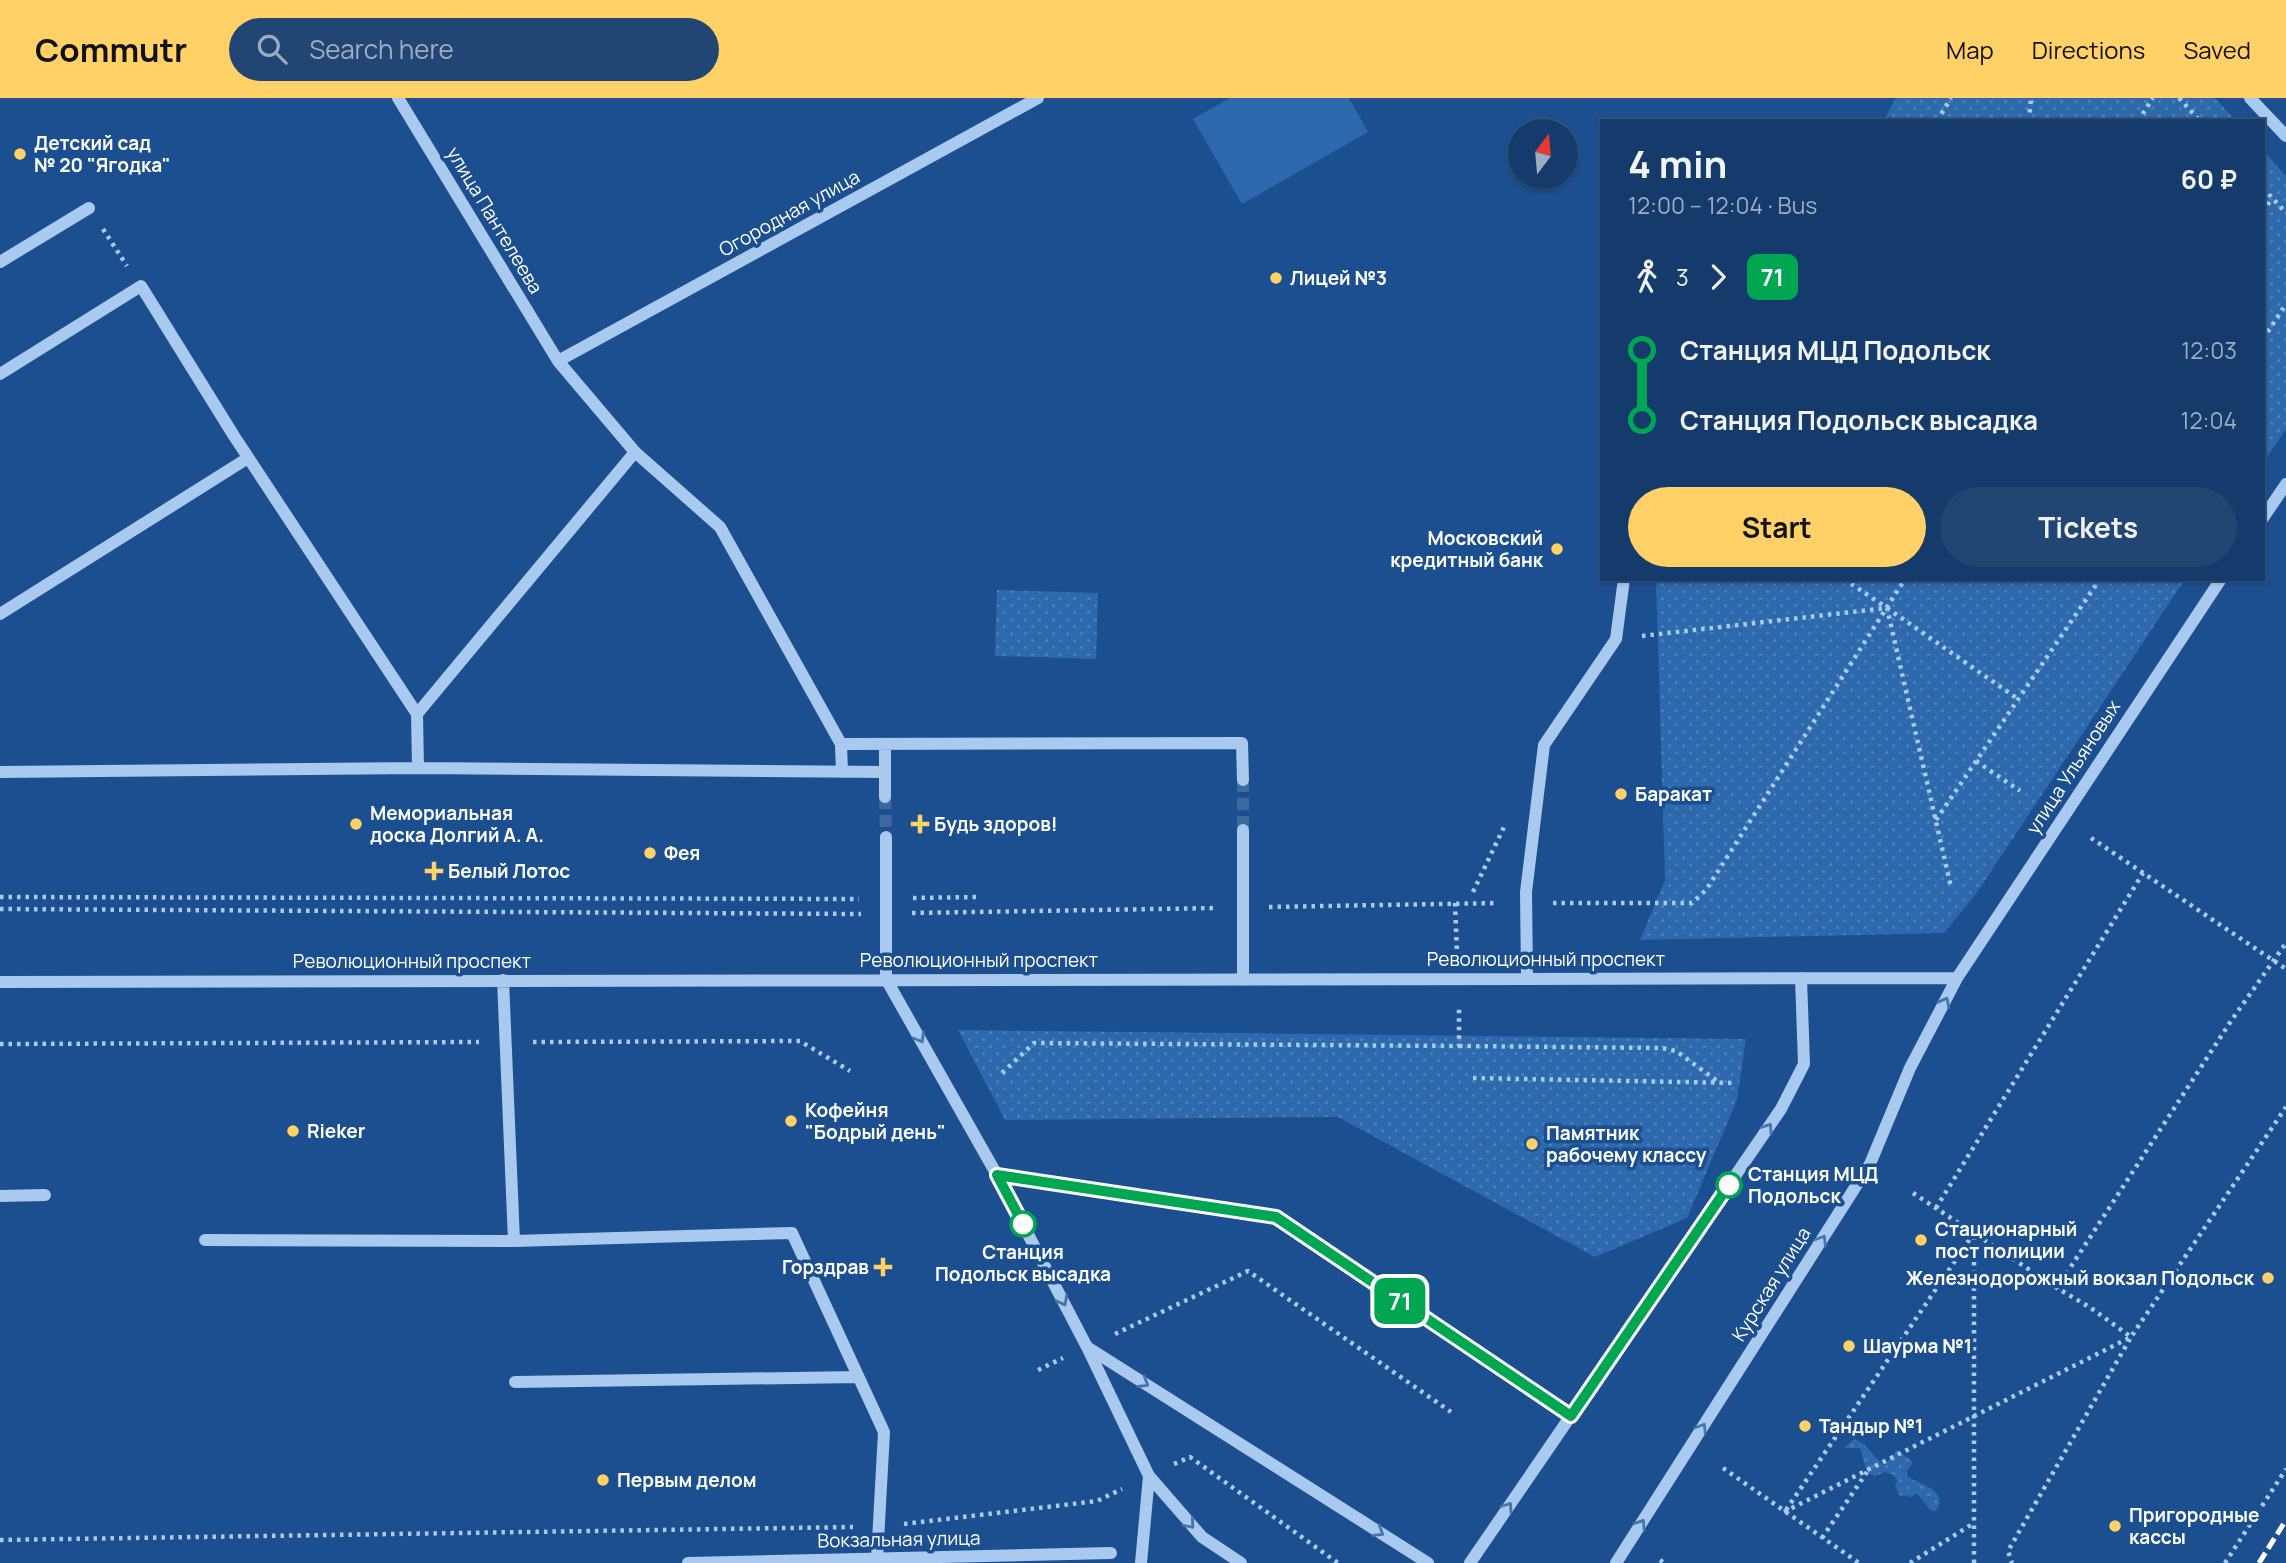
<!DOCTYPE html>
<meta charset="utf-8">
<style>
:root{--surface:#143b6b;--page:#214673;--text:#f1f3f6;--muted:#9dadc1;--line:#33557e;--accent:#ffd166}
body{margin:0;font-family:Manrope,sans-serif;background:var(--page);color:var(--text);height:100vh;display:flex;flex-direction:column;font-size:26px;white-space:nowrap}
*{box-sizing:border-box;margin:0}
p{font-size:23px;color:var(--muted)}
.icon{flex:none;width:38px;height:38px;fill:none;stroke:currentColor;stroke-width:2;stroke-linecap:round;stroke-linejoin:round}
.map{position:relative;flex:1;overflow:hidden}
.sheet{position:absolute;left:1600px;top:21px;width:665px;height:462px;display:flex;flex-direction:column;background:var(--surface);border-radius:0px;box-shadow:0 2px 5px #0004,0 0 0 2px var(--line)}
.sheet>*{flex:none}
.badge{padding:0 14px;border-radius:10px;font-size:24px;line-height:46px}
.needle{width:46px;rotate:16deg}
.fabs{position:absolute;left:1508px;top:21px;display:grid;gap:14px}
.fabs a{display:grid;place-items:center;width:70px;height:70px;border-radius:50%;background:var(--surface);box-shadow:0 2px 5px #0004,0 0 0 2px var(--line);font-size:35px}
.map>.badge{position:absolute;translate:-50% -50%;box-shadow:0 0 0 4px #fff}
.legs{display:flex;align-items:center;gap:10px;height:77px;padding:0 28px;font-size:23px}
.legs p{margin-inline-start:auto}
.headline{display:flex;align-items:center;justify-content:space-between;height:119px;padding:0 28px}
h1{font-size:38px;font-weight:700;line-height:52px}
.action{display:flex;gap:14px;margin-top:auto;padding:14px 28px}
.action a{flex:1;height:80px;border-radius:42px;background:var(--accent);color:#111;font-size:28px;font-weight:700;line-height:80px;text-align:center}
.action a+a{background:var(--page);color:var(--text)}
ul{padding:0 28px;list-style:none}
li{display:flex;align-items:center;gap:24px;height:70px;font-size:26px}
li i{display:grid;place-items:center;width:10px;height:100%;margin:0 9px;background:currentColor}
li i::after{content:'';width:18px;height:18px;margin:-9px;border:5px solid;border-radius:50%;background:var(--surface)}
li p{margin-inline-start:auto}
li:first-child i{background:linear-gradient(#0000 50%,currentColor 0)}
li:last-child i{background:linear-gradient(currentColor 50%,#0000 0)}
header{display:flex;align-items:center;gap:42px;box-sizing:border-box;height:98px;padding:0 35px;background:var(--accent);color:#111}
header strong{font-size:33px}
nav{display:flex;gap:38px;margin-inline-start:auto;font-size:24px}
.search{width:490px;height:63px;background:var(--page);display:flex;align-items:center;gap:18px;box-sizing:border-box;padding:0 24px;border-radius:38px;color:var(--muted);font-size:26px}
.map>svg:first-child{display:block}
.green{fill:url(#green-dots)}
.pitch{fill:#2e69ad}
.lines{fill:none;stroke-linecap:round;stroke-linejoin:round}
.minor-tunnel{stroke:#3d69a0;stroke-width:12;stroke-dasharray:12 6;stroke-linecap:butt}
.path{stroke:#a9c9ee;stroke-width:4.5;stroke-dasharray:3.5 5;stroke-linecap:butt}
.minor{stroke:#a9c9ee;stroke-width:12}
.rail{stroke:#fff;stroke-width:5;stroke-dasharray:12 5;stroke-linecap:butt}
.oneway{stroke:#4674ac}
.line-1-casing{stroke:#fff;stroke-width:16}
.line-1{stroke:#00a651;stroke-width:10}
.poi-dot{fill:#ffd166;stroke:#1b4f8f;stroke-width:2.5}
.stop-1-dot{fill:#fff;stroke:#00a651;stroke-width:3.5}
.labels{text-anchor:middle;stroke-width:7;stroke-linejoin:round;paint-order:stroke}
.poi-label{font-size:19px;font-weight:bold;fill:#fff;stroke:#1b4f8f;text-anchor:start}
.street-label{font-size:19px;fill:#fff;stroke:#1b4f8f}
.stop-label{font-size:19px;font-weight:bold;fill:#fff;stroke:#1b4f8f;text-anchor:start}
</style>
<header>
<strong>Commutr</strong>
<div class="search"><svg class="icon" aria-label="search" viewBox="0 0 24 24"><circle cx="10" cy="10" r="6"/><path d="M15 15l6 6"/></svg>Search here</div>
<nav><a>Map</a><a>Directions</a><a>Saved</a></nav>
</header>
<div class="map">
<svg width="2286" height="1465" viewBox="0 0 2286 1465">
<defs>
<pattern id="green-dots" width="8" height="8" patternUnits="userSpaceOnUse" patternTransform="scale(1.75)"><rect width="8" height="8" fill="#2e69ad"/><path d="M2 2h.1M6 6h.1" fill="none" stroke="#4d80b9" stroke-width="1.8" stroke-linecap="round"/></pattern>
</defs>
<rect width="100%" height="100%" fill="#1b4f8f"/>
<!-- green -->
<path class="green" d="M1896,0H2215L2236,23H1883Z
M2263,52L2286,78V331L2263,365Z
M1656,481H2185L1976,796L1944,835L1640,842L1665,782Z
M997,492L1098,495L1096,561L995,558Z
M958,932L1746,941L1737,1002L1687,1120L1595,1159L1338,1019L1005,1022Z
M1854,1341C1869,1346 1872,1359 1884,1367L1897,1352L1913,1364L1907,1373V1378C1919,1387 1950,1391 1936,1413H1932L1916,1395L1911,1399L1899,1397L1895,1387L1897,1382L1893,1377L1885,1374L1875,1378L1867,1375L1860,1350H1844Z"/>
<!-- pitch -->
<path class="pitch" d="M1230,0H1349L1368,34L1242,106L1193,21Z"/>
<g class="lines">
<!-- minor-tunnel -->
<path class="minor-tunnel" d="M1243,682V732
M885,699L886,739"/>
<!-- path -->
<path class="path" d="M2179,0L2200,23
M1937,23L1951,0
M2029,23L2031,0
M2138,23L2153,0
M2263,90L2286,115
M2263,114L2272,100
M103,131L127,168
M2263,241L2286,206
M1844,481L1887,510L1951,789
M1642,538L1887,510L2018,601
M1976,663L2020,693
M1936,722L2100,481
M2091,740L2286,871
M1473,794L1504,729
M0,799L859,801
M913,800L978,799
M1455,805L1457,856
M1553,805H1692L1706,792L1905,481
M1269,809L1498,805
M0,811L861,816
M912,815L1218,810
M533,944L800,943L850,973
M0,946L479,944
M1459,948L1662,950L1676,953L1720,985
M1002,975L1034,945L1459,948V907
M1473,980L1735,985
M1913,1095L2057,1190L2091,1210L2131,1239L2008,1453L2012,1465
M1936,1110L2143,775
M2057,1190L2231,923L2286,845
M1115,1236L1248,1173L1451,1314
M1038,1272L1063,1260
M1174,1366L1190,1359L1338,1465
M1723,1370L1859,1465
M1786,1412L1974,1135
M1784,1414L2131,1239L2286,1009
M904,1426L1097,1403L1122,1391
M1822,1440L1867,1374
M0,1442L853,1429
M1660,1462L1664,1465
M1910,1465L1974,1425
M1974,1465V1136
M2225,1465L2286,1371"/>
<!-- minor -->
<path class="minor" d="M398,0L558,263L635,354L720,429L841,646L1242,645L1243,682
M2250,0L2286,38
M0,164L89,110
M558,263L1038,0
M0,276L141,188L234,338L417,616L418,670L0,674
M2263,420L2286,386
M0,516L248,360
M417,616L635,354
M841,646L842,674
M885,646V699
M418,670L885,674
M1243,732V882
M886,739V881L997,1077L1087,1249L1149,1378L1202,1439L1241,1465
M1527,879L1526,794L1544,647L1616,541L1624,481
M503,882L514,1143
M0,884L1957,880
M997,1077L1276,1119L1571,1318
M0,1098L45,1097
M205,1142L514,1143L792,1135L884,1334L877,1461L875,1465
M1087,1249L1428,1465
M515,1284L858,1279
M688,1465L1111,1455
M1141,1465L1149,1378
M1470,1465L1781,1011L1804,966L1801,880
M1616,1465L1870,1066L1910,970L1957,880L2221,481"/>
<!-- rail -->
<path class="rail" d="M2259,1465L2286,1422"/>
</g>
<!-- one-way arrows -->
<defs><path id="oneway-chevron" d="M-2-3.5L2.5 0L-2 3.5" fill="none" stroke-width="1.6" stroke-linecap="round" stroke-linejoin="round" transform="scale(1.75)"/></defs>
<g class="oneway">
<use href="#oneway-chevron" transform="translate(1945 904) rotate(-62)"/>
<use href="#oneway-chevron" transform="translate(920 940) rotate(60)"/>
<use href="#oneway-chevron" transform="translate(1768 1030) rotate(-56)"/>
<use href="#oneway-chevron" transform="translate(1822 1142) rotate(-58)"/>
<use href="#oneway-chevron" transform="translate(1063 1203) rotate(62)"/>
<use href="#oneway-chevron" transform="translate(1144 1285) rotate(32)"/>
<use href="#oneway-chevron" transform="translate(1702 1330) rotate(-58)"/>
<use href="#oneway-chevron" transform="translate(1508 1409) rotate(-56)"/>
<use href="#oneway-chevron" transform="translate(1190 1426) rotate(50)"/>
<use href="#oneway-chevron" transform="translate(1641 1426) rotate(-57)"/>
<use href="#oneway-chevron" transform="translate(1379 1434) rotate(32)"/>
</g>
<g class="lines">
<!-- line-1 casing -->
<g class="line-1-casing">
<path id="line-1" d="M1023,1126L997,1077L1276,1119L1571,1318L1729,1087"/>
</g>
<!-- line-1 -->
<use href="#line-1" class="line-1"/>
</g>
<!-- markers -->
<g class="poi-dot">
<circle cx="20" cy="56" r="7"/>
<circle cx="1276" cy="180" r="7"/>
<circle cx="1557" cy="451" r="7"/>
<circle cx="1621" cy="696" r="7"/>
<circle cx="356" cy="726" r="7"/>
<path d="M916.5 715.5h7v7h7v7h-7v7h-7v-7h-7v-7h7z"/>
<circle cx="650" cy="755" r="7"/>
<path d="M430.5 762.5h7v7h7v7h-7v7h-7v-7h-7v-7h7z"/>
<circle cx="791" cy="1023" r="7"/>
<circle cx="293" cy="1033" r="7"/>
<circle cx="1532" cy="1046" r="7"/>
<circle cx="1921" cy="1142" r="7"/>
<path d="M879.5 1158.5h7v7h7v7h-7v7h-7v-7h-7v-7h7z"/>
<circle cx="2268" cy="1180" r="7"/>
<circle cx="1849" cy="1248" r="7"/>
<circle cx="1805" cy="1328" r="7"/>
<circle cx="603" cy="1382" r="7"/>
<circle cx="2115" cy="1428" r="7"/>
</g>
<g class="stop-1-dot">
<circle cx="1729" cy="1087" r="12"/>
<circle cx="1023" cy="1126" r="12"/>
</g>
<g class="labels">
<!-- poi labels -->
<g class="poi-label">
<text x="34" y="52">Детский сад<tspan x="34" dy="22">№ 20 "Ягодка"</tspan></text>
<text x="1290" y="187">Лицей №3</text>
<text x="1543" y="447" text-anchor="end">Московский<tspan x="1543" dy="22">кредитный банк</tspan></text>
<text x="1635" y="703">Баракат</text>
<text x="370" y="722">Мемориальная<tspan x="370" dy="22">доска Долгий А. А.</tspan></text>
<text x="934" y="733">Будь здоров!</text>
<text x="664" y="762">Фея</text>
<text x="448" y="780">Белый Лотос</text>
<text x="805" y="1019">Кофейня<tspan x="805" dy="22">"Бодрый день"</tspan></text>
<text x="307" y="1040">Rieker</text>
<text x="1546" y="1042">Памятник<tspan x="1546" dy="22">рабочему классу</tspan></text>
<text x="1935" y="1138">Стационарный<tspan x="1935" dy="22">пост полиции</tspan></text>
<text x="869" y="1176" text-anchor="end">Горздрав</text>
<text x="2254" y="1187" text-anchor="end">Железнодорожный вокзал Подольск</text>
<text x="1863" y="1255">Шаурма №1</text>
<text x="1819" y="1335">Тандыр №1</text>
<text x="617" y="1389">Первым делом</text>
<text x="2129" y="1424">Пригородные<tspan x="2129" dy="22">кассы</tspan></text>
</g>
<!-- street labels -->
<g class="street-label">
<text transform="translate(789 115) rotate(-29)" y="7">Огородная улица</text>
<text transform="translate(495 122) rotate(59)" y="7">улица Пантелеева</text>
<text transform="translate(2073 669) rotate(-57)" y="7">улица Ульяновых</text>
<text x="1546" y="868">Революционный проспект</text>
<text x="979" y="869">Революционный проспект</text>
<text x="412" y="870">Революционный проспект</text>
<text transform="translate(1771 1186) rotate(-58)" y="7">Курская улица</text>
<text transform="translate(899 1441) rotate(-1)" y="7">Вокзальная улица</text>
</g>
<!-- stop labels -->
<g class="stop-label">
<text x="1748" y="1083">Станция МЦД<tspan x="1748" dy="22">Подольск</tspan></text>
<text x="1023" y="1161" text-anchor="middle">Станция<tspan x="1023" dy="22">Подольск высадка</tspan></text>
</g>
</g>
</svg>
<div class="fabs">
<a><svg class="needle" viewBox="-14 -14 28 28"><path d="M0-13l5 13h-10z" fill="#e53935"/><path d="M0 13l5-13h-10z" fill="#9dadc1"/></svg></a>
</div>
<b class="badge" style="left:1400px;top:1203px;background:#00a651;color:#fff">71</b>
<section class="sheet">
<div class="headline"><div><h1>4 min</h1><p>12:00 – 12:04 · Bus</p></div><b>60 ₽</b></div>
<div class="legs"><svg class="icon" aria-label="walk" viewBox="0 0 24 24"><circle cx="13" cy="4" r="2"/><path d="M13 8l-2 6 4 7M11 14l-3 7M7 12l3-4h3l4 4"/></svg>3<svg class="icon" aria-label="forward" viewBox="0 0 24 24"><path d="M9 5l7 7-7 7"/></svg><b class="badge" style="background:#00a651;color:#fff">71</b></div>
<ul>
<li><i style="color:#00a651"></i><b>Станция МЦД Подольск</b><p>12:03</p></li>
<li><i style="color:#00a651"></i><b>Станция Подольск высадка</b><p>12:04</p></li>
</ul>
<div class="action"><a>Start</a><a>Tickets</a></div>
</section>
</div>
